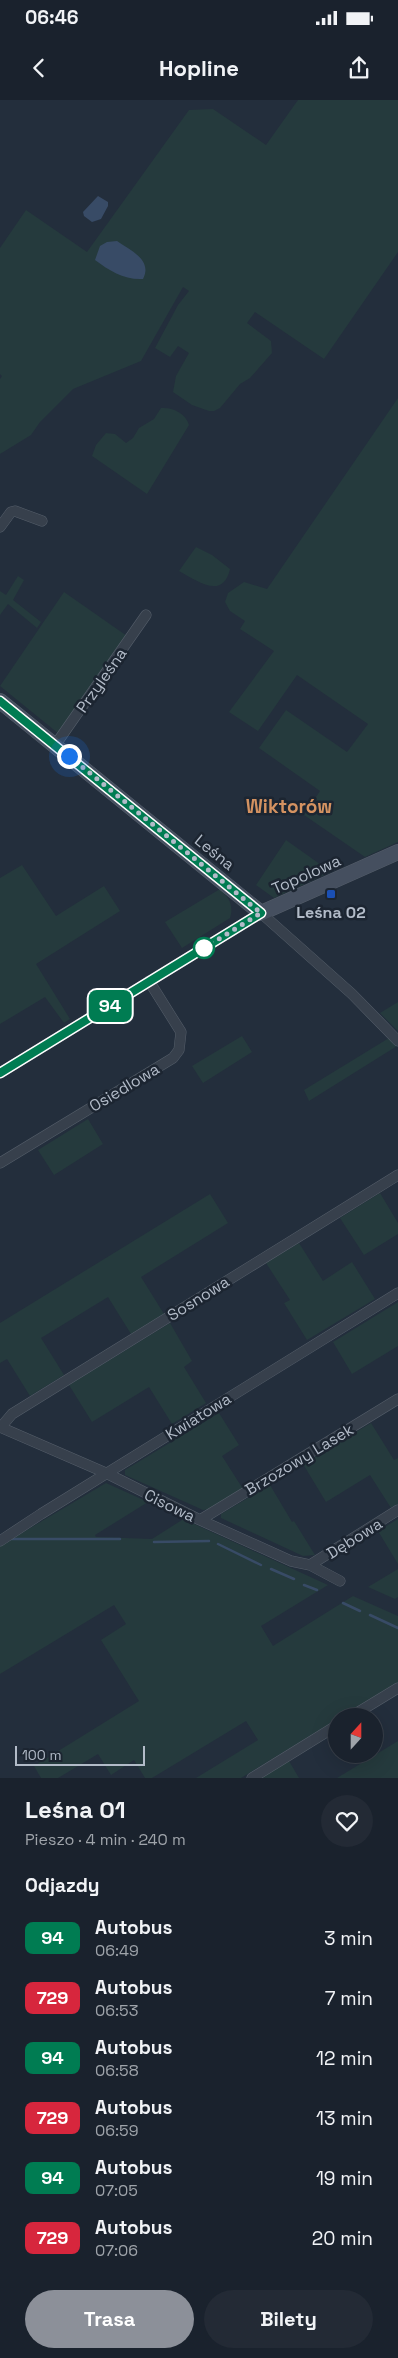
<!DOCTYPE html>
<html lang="pl">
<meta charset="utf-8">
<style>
:root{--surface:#1a222d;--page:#232a35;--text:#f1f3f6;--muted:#9fa4aa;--line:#383f49;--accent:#8c9099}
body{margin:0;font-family:"Space Grotesk",sans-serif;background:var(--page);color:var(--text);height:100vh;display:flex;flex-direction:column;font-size:19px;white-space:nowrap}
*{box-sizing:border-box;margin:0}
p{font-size:16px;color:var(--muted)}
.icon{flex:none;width:28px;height:28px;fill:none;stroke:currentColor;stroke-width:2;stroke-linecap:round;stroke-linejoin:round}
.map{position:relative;height:1678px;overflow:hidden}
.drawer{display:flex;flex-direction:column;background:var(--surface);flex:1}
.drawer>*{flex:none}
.badge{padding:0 10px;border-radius:8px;font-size:18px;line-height:32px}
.needle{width:32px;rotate:21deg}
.tools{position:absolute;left:328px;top:1608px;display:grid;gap:10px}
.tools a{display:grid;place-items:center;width:55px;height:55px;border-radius:50%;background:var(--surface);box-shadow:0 5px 20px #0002,0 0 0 1px var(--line);font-size:25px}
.scale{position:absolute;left:15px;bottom:12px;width:130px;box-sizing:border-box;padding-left:5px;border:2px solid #b2bbc8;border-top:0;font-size:14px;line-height:18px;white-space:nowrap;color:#b2bbc8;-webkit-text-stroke:4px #1c2531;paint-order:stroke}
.you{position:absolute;width:25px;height:25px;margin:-12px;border:4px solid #fff;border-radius:50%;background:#1a73e8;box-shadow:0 0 0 8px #1a73e833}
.map>.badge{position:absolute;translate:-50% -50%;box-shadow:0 0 0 2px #fff}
h2{padding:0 25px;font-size:19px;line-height:45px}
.round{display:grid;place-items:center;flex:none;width:52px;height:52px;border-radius:26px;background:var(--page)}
.overview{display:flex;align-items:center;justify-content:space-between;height:85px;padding:0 25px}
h1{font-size:24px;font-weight:700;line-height:38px}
.button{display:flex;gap:10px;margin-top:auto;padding:10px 25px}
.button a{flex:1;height:58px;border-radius:30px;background:var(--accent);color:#fff;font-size:20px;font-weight:700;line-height:58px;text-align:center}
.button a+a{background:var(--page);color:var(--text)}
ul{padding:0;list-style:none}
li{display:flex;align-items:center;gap:15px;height:60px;padding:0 25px}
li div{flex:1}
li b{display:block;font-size:19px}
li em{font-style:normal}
li .badge{min-width:55px;font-weight:700;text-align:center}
.status{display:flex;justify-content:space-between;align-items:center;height:35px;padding:0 25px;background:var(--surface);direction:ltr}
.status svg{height:14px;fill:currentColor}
header{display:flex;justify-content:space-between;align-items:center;height:65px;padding:0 25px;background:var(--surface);font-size:22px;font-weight:700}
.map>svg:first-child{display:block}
.green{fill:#253a3d}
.water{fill:#384b66}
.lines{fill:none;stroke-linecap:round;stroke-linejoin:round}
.stream{stroke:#384b66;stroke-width:2.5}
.street-casing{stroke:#555e6a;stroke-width:11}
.secondary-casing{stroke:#555e6a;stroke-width:16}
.street{stroke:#37404c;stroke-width:10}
.secondary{stroke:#454f5f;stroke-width:15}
.line-casing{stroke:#fff;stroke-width:11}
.line{stroke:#007c52;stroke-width:8}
.walk{stroke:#b2bbc8;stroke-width:5;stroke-dasharray:0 9}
.transit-dot{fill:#1a4fb4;stroke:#1c2531;stroke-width:2}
.stop-dot{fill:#fff;stroke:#007c52;stroke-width:2.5}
.labels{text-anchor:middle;stroke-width:5;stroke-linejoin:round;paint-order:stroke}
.street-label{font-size:16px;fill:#b2bbc8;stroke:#1c2531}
.poi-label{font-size:16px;font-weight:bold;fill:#b2bbc8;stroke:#1c2531}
.quarter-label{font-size:19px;font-weight:bold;fill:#d49261;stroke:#1c2531}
</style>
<div class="status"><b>06:46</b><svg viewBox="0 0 49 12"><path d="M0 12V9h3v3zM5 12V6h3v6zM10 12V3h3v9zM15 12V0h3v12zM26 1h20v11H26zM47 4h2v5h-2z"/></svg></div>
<header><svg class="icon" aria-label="back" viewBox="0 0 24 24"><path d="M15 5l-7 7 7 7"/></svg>Hopline<svg class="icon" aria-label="share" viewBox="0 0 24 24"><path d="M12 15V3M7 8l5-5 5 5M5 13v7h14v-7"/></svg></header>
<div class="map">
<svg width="398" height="1678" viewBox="0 0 398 1678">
<rect width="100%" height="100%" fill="#232e3c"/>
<!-- green -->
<path class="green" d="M298,0H398V152L324,259L255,212L247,223L271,241L272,253L250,278L240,284L220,308L214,311H209L192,305L173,292L176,276L189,253L178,246L170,257L155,248L178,205L189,191L183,187L141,261L73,289L40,322L31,335L0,354V279L2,276L0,274V148L26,110L87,152L189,10L213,9L266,45Z
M398,298V742L365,757L304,715L320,691L259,648L286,610L347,652L368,624L297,575L258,631L229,612L274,551L240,529L245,521L230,511L225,502L228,493L244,482L267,489Z
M161,308C172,307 186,313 189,325L147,394L92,356L96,345L106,333L115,334L126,343L133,338L139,328L154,319Z
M196,447L212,455L230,469C223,501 196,480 179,471Z
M18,476L24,480L13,500L41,522L37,528L8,504L0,515V525V491L6,495Z
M64,492L127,536L59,634L0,586Z
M286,740L331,772L274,798L256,785Z
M22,765L56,816L104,786L120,811L36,864L70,919L64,923L45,897L0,924V778Z
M220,789C229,798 234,805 230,818L182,848L165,822Z
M398,902V931L380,913Z
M242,936L252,952L203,983L192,966Z
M389,938L397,946L309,1001L304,990Z
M88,1019L103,1044L54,1075L38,1050Z
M380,1093L398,1123V1134L364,1155L340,1118Z
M210,1094L228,1123L141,1177L164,1214L131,1234L108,1197L41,1238L64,1275L30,1296L7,1259L0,1263V1223Z
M299,1143L323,1181L352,1162L375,1199L307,1240L284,1203L290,1200L266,1163Z
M398,1202V1246L352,1274L333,1242Z
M170,1223L192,1261L184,1267L206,1303L172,1324L149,1287L92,1322L69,1285Z
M219,1313L239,1345L222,1356L243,1389L211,1409L203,1410L125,1375V1370Z
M371,1323L394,1360L398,1358V1404L391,1408L370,1375L326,1402L303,1364Z
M106,1383L148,1402L95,1435L96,1437L152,1439L182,1420L181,1418L328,1485L261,1526L273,1546L353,1496L398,1516V1583L343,1616H336V1620L241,1678H196L258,1640L246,1621L152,1678H145L134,1660L111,1675L98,1654L58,1678H41L34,1666L139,1601L101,1540L126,1524L114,1505L0,1574V1446Z
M270,1385L292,1422L294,1421L315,1455L303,1456L221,1418V1414Z
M398,1419V1464L378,1431Z
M398,1469V1497L395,1499L368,1487Z
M398,1641V1678H337Z
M289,1661L299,1678H261Z"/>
<!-- water -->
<path class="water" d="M98,96L108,102V106L101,119L92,122L84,116L83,112Z
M117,141C130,150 153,160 143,179C124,180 110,171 95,160L100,146L107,142Z"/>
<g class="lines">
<!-- stream -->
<path class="stream" d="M9,1439H120
M154,1442L209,1441
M218,1444L261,1465
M271,1469L294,1479
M304,1485L317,1490
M343,1503L360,1511
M370,1515L398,1528"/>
<!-- street casing -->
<g class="street-casing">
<path id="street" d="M0,427L11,412L15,411L42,421
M56,644L146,515
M0,973L261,813L352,894L398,941
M0,1063L173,958L179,950L181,932L149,881
M0,1327L106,1373L200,1420L291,1461L310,1465L340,1481
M1,1327L12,1314L398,1075
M200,1420L398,1299
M0,1441L41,1414L398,1193
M310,1465L398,1410
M352,1616L398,1588
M252,1678L336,1626"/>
</g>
<!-- secondary casing -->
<g class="secondary-casing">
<path id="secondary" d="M0,601L261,813L398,752"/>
</g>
<!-- street -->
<use href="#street" class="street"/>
<!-- secondary -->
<use href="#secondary" class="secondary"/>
</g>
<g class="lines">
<!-- line casing -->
<g class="line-casing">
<path id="line" d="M0,601L261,813L0,973"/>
</g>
<!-- line -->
<use href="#line" class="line"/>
<!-- walk -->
<path class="walk" d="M69,656L261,813L204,848"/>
</g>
<!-- markers -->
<rect class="transit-dot" x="326" y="789" width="10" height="10" rx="2.5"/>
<circle class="stop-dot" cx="204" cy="848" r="10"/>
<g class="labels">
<!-- street labels -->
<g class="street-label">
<text transform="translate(101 580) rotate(-55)" y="6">Przyleśna</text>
<text transform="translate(215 752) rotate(39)" y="6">Leśna</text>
<text transform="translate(306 774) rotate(-24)" y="6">Topolowa</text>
<text transform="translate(124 987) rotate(-31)" y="6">Osiedlowa</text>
<text transform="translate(198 1198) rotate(-32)" y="6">Sosnowa</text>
<text transform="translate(198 1316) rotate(-32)" y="6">Kwiatowa</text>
<text transform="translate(299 1359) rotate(-31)" y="6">Brzozowy Lasek</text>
<text transform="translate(170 1405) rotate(26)" y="6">Cisowa</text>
<text transform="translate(354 1438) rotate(-32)" y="6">Dębowa</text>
</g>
<!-- poi labels -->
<g class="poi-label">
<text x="331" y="818">Leśna 02</text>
</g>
<!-- quarter labels -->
<g class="quarter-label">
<text x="289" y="713">Wiktorów</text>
</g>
</g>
</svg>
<div class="tools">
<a><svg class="needle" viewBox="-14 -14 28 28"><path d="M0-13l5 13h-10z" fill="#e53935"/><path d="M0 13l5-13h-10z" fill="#9fa4aa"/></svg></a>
</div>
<div class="scale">100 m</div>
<div class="you" style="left:69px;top:656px"></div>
<b class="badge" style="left:110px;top:906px;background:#007c52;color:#fff">94</b>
</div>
<section class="drawer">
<div class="overview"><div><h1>Leśna 01</h1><p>Pieszo · 4 min · 240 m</p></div><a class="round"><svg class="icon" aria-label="heart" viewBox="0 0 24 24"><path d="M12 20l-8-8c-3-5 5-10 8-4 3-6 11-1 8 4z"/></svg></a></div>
<h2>Odjazdy</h2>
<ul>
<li><span class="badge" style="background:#007c52;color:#fff">94</span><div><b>Autobus</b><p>06:49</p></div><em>3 min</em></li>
<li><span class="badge" style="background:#d7263d;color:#fff">729</span><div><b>Autobus</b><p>06:53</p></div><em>7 min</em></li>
<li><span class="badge" style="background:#007c52;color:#fff">94</span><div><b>Autobus</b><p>06:58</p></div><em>12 min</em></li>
<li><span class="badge" style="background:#d7263d;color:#fff">729</span><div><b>Autobus</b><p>06:59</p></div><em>13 min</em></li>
<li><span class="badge" style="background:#007c52;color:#fff">94</span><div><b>Autobus</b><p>07:05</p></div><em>19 min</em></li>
<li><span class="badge" style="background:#d7263d;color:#fff">729</span><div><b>Autobus</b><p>07:06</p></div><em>20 min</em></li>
</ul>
<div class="button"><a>Trasa</a><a>Bilety</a></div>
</section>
